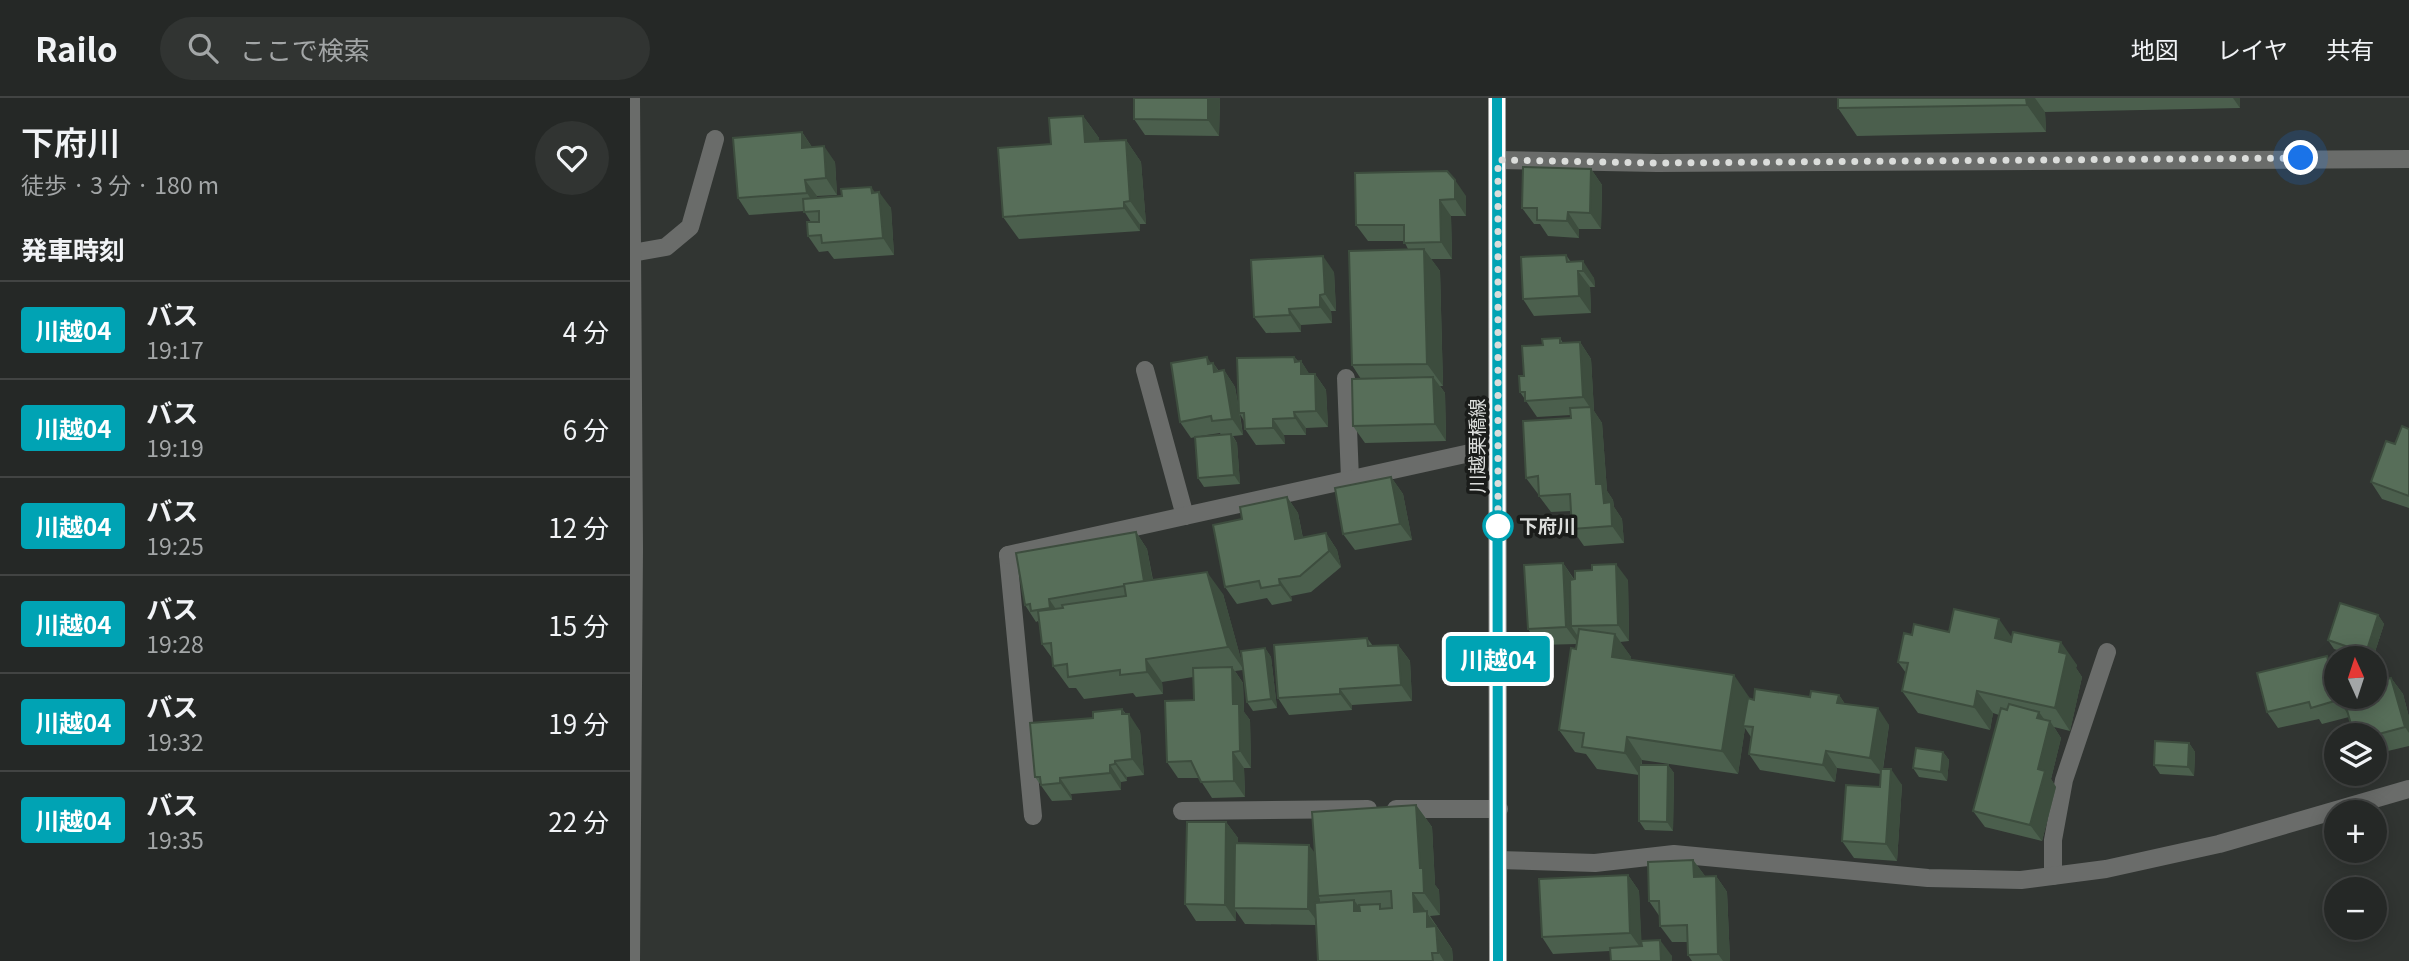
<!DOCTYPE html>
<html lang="ja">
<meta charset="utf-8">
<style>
:root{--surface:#252826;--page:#313432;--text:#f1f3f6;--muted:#a3a6a7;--line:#424443}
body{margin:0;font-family:Georgia,"Noto Sans JP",serif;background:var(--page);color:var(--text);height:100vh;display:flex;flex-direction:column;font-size:26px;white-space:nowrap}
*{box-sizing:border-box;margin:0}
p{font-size:23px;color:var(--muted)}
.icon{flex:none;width:38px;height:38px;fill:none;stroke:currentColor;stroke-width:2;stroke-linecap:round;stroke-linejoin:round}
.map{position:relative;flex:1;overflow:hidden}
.details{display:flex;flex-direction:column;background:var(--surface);width:630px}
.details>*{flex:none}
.badge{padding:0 14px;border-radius:5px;font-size:24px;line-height:46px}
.needle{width:46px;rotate:357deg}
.fabs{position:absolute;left:1694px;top:548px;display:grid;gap:14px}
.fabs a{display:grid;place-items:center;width:63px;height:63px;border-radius:50%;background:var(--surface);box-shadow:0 4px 18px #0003,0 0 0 2px var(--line);font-size:35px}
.you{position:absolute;width:35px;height:35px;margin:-18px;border:5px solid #fff;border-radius:50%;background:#1a73e8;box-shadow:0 0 0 10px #1a73e833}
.map>.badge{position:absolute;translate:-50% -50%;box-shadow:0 0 0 4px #fff}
h2{padding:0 21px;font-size:26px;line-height:63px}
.round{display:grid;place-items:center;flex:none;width:74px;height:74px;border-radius:37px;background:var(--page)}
.overview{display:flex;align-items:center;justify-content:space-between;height:119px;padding:0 21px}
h1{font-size:33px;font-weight:600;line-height:52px}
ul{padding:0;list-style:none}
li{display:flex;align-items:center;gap:21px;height:98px;padding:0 21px;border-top:2px solid var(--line)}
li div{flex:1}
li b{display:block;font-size:26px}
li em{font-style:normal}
li .badge{min-width:77px;font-weight:700;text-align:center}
header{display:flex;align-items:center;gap:42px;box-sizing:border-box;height:98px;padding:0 35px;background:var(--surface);border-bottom:2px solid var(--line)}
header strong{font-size:33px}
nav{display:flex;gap:38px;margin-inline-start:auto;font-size:24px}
.search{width:490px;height:63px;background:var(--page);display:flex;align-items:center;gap:18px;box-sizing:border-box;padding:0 24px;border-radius:38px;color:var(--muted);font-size:26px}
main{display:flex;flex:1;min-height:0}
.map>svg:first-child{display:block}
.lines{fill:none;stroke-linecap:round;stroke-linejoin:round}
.lane{stroke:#6a6c6a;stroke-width:18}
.street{stroke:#6a6c6a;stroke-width:18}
.primary{stroke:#9fa29f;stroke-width:18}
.wall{fill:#4b5f4d;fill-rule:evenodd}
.shaded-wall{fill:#3d4d3e}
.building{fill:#576e59;stroke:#3d4d3e;stroke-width:2}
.line-casing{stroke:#fff;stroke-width:16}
.line{stroke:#00a3b4;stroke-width:10}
.walk{stroke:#dbdddb;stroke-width:7;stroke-dasharray:0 12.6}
.stop-dot{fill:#fff;stroke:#00a3b4;stroke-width:3.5}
.labels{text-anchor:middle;stroke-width:7;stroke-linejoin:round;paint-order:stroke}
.street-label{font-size:19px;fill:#dbdddb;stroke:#1a1c1a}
.stop-label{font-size:19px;font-weight:bold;fill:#dbdddb;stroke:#1a1c1a;text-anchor:start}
</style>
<header>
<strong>Railo</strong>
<div class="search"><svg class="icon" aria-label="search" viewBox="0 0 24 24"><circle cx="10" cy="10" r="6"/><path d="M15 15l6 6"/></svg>ここで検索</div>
<nav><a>地図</a><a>レイヤ</a><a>共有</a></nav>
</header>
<main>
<section class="details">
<div class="overview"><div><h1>下府川</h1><p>徒歩 · 3 分 · 180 m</p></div><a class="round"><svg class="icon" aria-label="heart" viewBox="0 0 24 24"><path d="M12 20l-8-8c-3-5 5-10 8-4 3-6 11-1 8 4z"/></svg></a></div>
<h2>発車時刻</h2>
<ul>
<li><span class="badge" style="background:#00a3b4;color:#fff">川越04</span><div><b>バス</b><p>19:17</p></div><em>4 分</em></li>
<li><span class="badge" style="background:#00a3b4;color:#fff">川越04</span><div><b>バス</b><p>19:19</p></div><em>6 分</em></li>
<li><span class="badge" style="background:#00a3b4;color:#fff">川越04</span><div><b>バス</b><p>19:25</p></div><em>12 分</em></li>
<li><span class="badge" style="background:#00a3b4;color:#fff">川越04</span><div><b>バス</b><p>19:28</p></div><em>15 分</em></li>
<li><span class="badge" style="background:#00a3b4;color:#fff">川越04</span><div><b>バス</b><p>19:32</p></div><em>19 分</em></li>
<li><span class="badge" style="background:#00a3b4;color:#fff">川越04</span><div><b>バス</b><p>19:35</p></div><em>22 分</em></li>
</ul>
</section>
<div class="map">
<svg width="1779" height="863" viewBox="0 0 1779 863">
<rect width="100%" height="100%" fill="#313532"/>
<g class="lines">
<!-- lane -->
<path class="lane" d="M2,155L36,149L60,129L85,41
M515,272L555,418
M716,280L720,381
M378,457L403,718
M766,711H869
M552,713L738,711
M1423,778V742L1434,682L1477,554"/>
<!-- street -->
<path class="street" d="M1,0L4,451L1,863
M868,62L1027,65L1779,61
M378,457L867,349
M868,762L965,765L1044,756L1298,780L1391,782L1476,771L1589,746L1779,691"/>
<!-- primary -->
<path class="primary" d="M867,0L868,863"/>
</g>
<!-- wall -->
<path class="wall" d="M504,0H590L589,38L515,37L504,21Z
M1208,0H1610V10L1415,14L1416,34L1227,38L1208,10Z
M453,18L469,40V43L496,42L511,64L516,126H510V133L389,141L373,119L421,46Z
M172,34L182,49L205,64L207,97L187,98V100L245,94L261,110L264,157L204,161L198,153L189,154L178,138L181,124L174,113L119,117L108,100Z
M961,71L972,87L971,131H949V140L918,138L910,126H904L892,110Z
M725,75L836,98V118H821L822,161H801L810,173L813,288H810L815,295L816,343L735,345L723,328L731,281L722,267L778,151L774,143H738L726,127Z
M936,157L941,164L964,180L965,189H960L961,215L904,218L893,201Z
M704,174L706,213H701L702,225L671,227V234L636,235L624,219Z
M930,240L933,245L950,244L961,261L964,313L972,325L977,393L983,402L984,409L992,421L994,445L954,448L942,431L941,413L921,414L909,398V396H908L896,380L941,320V317L907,319L890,294L894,278L913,247Z
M664,259L668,263H671L679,276H685L696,292L698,329L676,330V337H654L655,346L626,347L615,331L614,323L610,316L613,337L603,338L607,345L610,386L574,389L568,380L565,339L561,340L550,324L581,265H583L589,273L594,272L605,289L609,311ZM590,335L591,337L570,338Z
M1779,331V410L1752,401L1741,384L1765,346Z
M761,379L773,396L782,442L725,452L713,436Z
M657,399L668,415L673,440L696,435L707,452L711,469L681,494L661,498L662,503L642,507L637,500L607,506L595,489L612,421Z
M506,434L517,451L523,482L593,496L613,569L635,550L641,559L647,610L623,613L617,604L613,572L605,573L613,585L614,614L620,622L621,670H614L615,699L582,700L569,680H548L537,664L564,602L563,579L532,584L533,596L506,599L503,595L454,601L446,590H439L423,568L422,560L412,546L409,525L408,523L406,524L395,507Z
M933,465L944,481L998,482L999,543L990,544L1001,559L1000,562L1119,599V601L1124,602L1209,597L1215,606L1259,627L1253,671L1272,687L1267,763L1224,760L1212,743L1250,689L1251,676L1207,670L1205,684L1130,672L1119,656L1121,639L1115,630L1108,676L1012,662V667H1038L1044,675L1043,733L1015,732L1009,723V677L967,671L956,656L945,654L929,632L947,546L909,547L898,531Z
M1748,517L1754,526L1743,560H1731L1704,551L1698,542Z
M1319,534L1382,539L1447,567L1446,570L1452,579L1440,633L1424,629L1431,640L1421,681L1426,689L1412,743L1355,729L1343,713L1369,617L1363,615L1360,632L1288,615L1272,593L1276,575L1268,564L1282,537Z
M737,540L743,548L768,547L780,563L782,603L722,607V612L659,617L648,600Z
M1697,558L1706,571V598L1761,580L1773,596L1779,619V648L1745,656V637L1719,619L1692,626L1689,621L1648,630L1637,614Z
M492,611L510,633L514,677L497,679V683L491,684V692L441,696L442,702L422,703L405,679L463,620Z
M1559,645L1565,654L1564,678L1530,676L1524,667Z
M1313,654L1319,662L1317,683L1289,679L1283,670Z
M786,707L802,729L805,787L809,792L810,817L800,818L822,851L823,863H688L686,827L615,826L606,813V823H566L555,806L596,724L608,740V745L685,755Z
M1063,762L1075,778H1086L1097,794L1100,863H1062L1058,857L1057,844H1042L1030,828V819L1019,803Z
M998,777L1009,793L1011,843L1042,858V863H981L980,853L923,856L912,839Z"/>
<!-- shaded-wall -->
<path class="shaded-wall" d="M578,0H590L589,38L578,22Z
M1396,0H1405L1415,14L1416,34L1397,7Z
M1603,0H1610V10Z
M453,18L469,40L471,67L455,44Z
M172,34L183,51L172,50Z
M496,42L511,64L516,126L500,103Z
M194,48L205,64L207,97L196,80Z
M961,71L972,87L971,131L960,115Z
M175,82L187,98L188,112L177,95Z
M825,82L836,98V118L825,101Z
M241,89L250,101L249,94L261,110L264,157L253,140L242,95Z
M810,102L821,118L822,161L811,144Z
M494,104L510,126V133L494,110Z
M938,114L949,131V140L937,123Z
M794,151L810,173L813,288L797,266Z
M693,158L704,174L706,213L695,196Z
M953,163L964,180L965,189L953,173Z
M948,173L960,189L961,215L949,198Z
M690,197L701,213L702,225L690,209Z
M659,211L671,227V234L660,217Z
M950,244L961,261L964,313L972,325L977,393L983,402L984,409L992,421L994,445L982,428L966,386L961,311L953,299Z
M577,259L583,268V265L594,281L595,290L578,266Z
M664,259L671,268V263L682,280L671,276L665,264Z
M594,272L605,289L613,337L602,321Z
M685,276L696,292L698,329L686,313Z
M803,279L815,295L816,343L805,326Z
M664,314L676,330V337L665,320Z
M643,321L654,337L655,346L643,330Z
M601,336L607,345L610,386L604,377Z
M761,379L773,396L782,442L770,426Z
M657,399L668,415L676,458L665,441Z
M506,434L517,451L526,501L514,485Z
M696,435L707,452L711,469L699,453Z
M933,465L944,482L941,528L947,537L948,545L936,529Z
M986,466L998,482L999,543L988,527Z
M577,474L593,496L614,572L598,549Z
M649,481L661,498L662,503L650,487Z
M419,501L430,517L432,527L420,510Z
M1748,517L1754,526L1743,560H1739L1736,555Z
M1369,521L1385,544L1380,563L1365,540Z
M985,536L1001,559L998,581L982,559Z
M1431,544L1447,567L1446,570L1452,579L1440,633L1425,610L1429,554Z
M768,547L780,563L782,603L771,587Z
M635,550L641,559L647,610L641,601Z
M1697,558L1706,571V594Z
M516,561L532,584L533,596L517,574Z
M602,569L613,585L614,614L620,622L621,670L610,653L603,606Z
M1104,577L1119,599L1115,628H1113L1115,630L1108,676L1092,653Z
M1761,580L1773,596L1779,619V635L1775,629Z
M710,591L722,607V612L710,596Z
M1347,593L1363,615L1360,632L1344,609Z
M1209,597L1220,614L1207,605Z
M1707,598H1715L1720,619L1708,602Z
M1248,610L1259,627L1252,676L1240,660Z
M492,611L499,622V616L510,633L514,677L502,661Z
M1409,614L1419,628L1420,623L1431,640L1421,681L1426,689L1412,743L1400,727L1407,620Z
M997,639L1012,662L1010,678L995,655Z
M1559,645L1565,654L1564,678L1558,669Z
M1196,653L1207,670L1205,684L1193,667Z
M603,654L614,670L615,699L604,683Z
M1313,654L1319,662L1317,683L1311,674Z
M485,663L497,679V683L485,666Z
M480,667L491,684V692L480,675Z
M1038,667L1044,675L1043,733L1037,724Z
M1261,671L1272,687L1267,763L1256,746Z
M430,680L441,696L442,702L430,685Z
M786,707L802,729L805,787L809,792L810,817L794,795L790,770Z
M596,724L608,740L606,810H604L606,813V823L595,807Z
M679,747L691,763L688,798L690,801V827L678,811Z
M1063,762L1075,778L1064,779Z
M998,777L1009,793L1012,852L1000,835Z
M1086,778L1097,794L1100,863H1093L1088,856Z
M783,795L822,851L823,863H814L784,814Z
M724,802L740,824L724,813Z
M1030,842L1042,858V863H1031Z"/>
<!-- building -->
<path class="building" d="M504,0H578V22L504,21Z
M1208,0H1396L1397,7L1208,10Z
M453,18L455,44L496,42L500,103L494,104V110L373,119L368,50L421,46L419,20Z
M172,34V50L194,48L196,80L175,82L177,95L108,100L103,40Z
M893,69L961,71L960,115L938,114L937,123L907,122V110H892Z
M817,73L825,82V101L810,102L811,144L774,145V127H726L725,75Z
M241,89L242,95L249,94L253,140L192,145L191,137L178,138L177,124H189V113L174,114L173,101L212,98L211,91Z
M794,151L797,266L722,267L719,153Z
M936,157L937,164L953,163V173H948L949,198L893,201L891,159Z
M693,158L695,196L690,197V209L659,211L660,217L624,219L621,162Z
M930,240V245L950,244L953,299L895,303V294H890L889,278H894L892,248L913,247L912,241Z
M577,259L578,266L583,265L584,274L594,272L602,321L582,323L581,318L550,324L541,265Z
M664,259L665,264L671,263V276H685L686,313L664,314L665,320L643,321V330L615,331L614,315H609L607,260Z
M803,279L805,326L723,328L722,281Z
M961,309L966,386H972L974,405L981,404L982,428L942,431L940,396L909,398L908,378L896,380L893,323L941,320L940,310Z
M1772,328L1779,331V398L1741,384L1756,343L1765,346Z
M601,336L604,377L568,380L565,339Z
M761,379L770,426L713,436L705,390Z
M657,399L665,441L696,435L699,453L670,478L649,481L650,487L631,490L629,483L595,489L583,427L612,421L610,409Z
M506,434L514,483L494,486V488L419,501L420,510L401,513L400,506L395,507L386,455Z
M933,465L936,529L898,531L894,467Z
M986,466L988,527L941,528L940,482L945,481V473L962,472V467Z
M577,474L598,549L516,561L517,574L490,577V572L438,579L437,566L423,568L421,545L412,546L408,513L433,510L432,507L496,498L494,486Z
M1710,505L1748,517L1736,555L1698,542Z
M1324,511L1369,521L1365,540L1381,544L1383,534L1431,544L1429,554L1437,556L1425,610L1347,593L1344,609L1272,593L1278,565L1268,564L1274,535L1282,537L1284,526L1319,534Z
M949,531L985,536L982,559L1104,577L1092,653L997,639L995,655L952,649L954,635L929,632L941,550L946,551Z
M737,540L738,548L768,547L771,587L710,591V596L648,600L644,547Z
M635,550L641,601L617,604L611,553Z
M1697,558L1706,594V598H1707L1708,602L1681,610L1679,604L1637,614L1627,575Z
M602,569L603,606H609L610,653L603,654L604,683L571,684L561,663L537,664L535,603L564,602L563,570Z
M1761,580L1775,629L1745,637H1724L1713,598H1745V584Z
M1125,591L1180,599L1181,593L1209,597L1207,605L1248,610L1240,660L1196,653L1193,667L1119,656L1123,629L1113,628L1118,600L1124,602Z
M1379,606L1409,614L1407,620L1420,623L1408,671L1415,673L1400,727L1343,713L1371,610L1377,612Z
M492,611V616H499L502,661L485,663V666L480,667V675L430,680V685L411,687L410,679H405L400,625L463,620V614Z
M1525,643L1559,645L1558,669L1524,667Z
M1286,650L1313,654L1311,674L1283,670Z
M1009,667H1038L1037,724L1009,723Z
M1251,671H1261L1256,746L1212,743L1216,687L1250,689Z
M786,707L790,770H793L794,795H783L784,814L797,813V829L806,828L808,855H802L803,863H688L685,805L724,802V813H730L729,807L750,806V811L762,810L761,793L688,798L682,714Z
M557,724H596L595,807L555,806Z
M605,745L679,747L678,811L604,810Z
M1063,762L1064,779L1086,778L1088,856L1058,857L1057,827L1030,828L1029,803H1019L1018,764Z
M998,777L1000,835L912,839L909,781Z
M1030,842L1031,863H981L980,850L1012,848L1011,843Z"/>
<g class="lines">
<!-- line casing -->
<g class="line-casing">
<path id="line" d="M867,0L868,863"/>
</g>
<!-- line -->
<use href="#line" class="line"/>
<!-- walk -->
<path class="walk" d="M868,428V432V62L1027,65L1671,60"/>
</g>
<!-- markers -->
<circle class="stop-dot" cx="868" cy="428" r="14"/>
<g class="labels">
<!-- street labels -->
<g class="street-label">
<text transform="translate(847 348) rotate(-90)" y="7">川越栗橋線</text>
</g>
<!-- stop labels -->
<g class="stop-label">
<text x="889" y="435">下府川</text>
</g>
</g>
</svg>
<div class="fabs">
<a><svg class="needle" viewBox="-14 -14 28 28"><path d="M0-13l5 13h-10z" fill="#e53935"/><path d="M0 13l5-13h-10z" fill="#a3a6a7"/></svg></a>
<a><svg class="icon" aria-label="layers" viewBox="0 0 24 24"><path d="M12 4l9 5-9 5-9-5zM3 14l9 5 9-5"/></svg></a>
<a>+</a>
<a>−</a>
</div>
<div class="you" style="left:1671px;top:60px"></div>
<b class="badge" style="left:868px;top:561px;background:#00a3b4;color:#fff">川越04</b>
</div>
</main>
